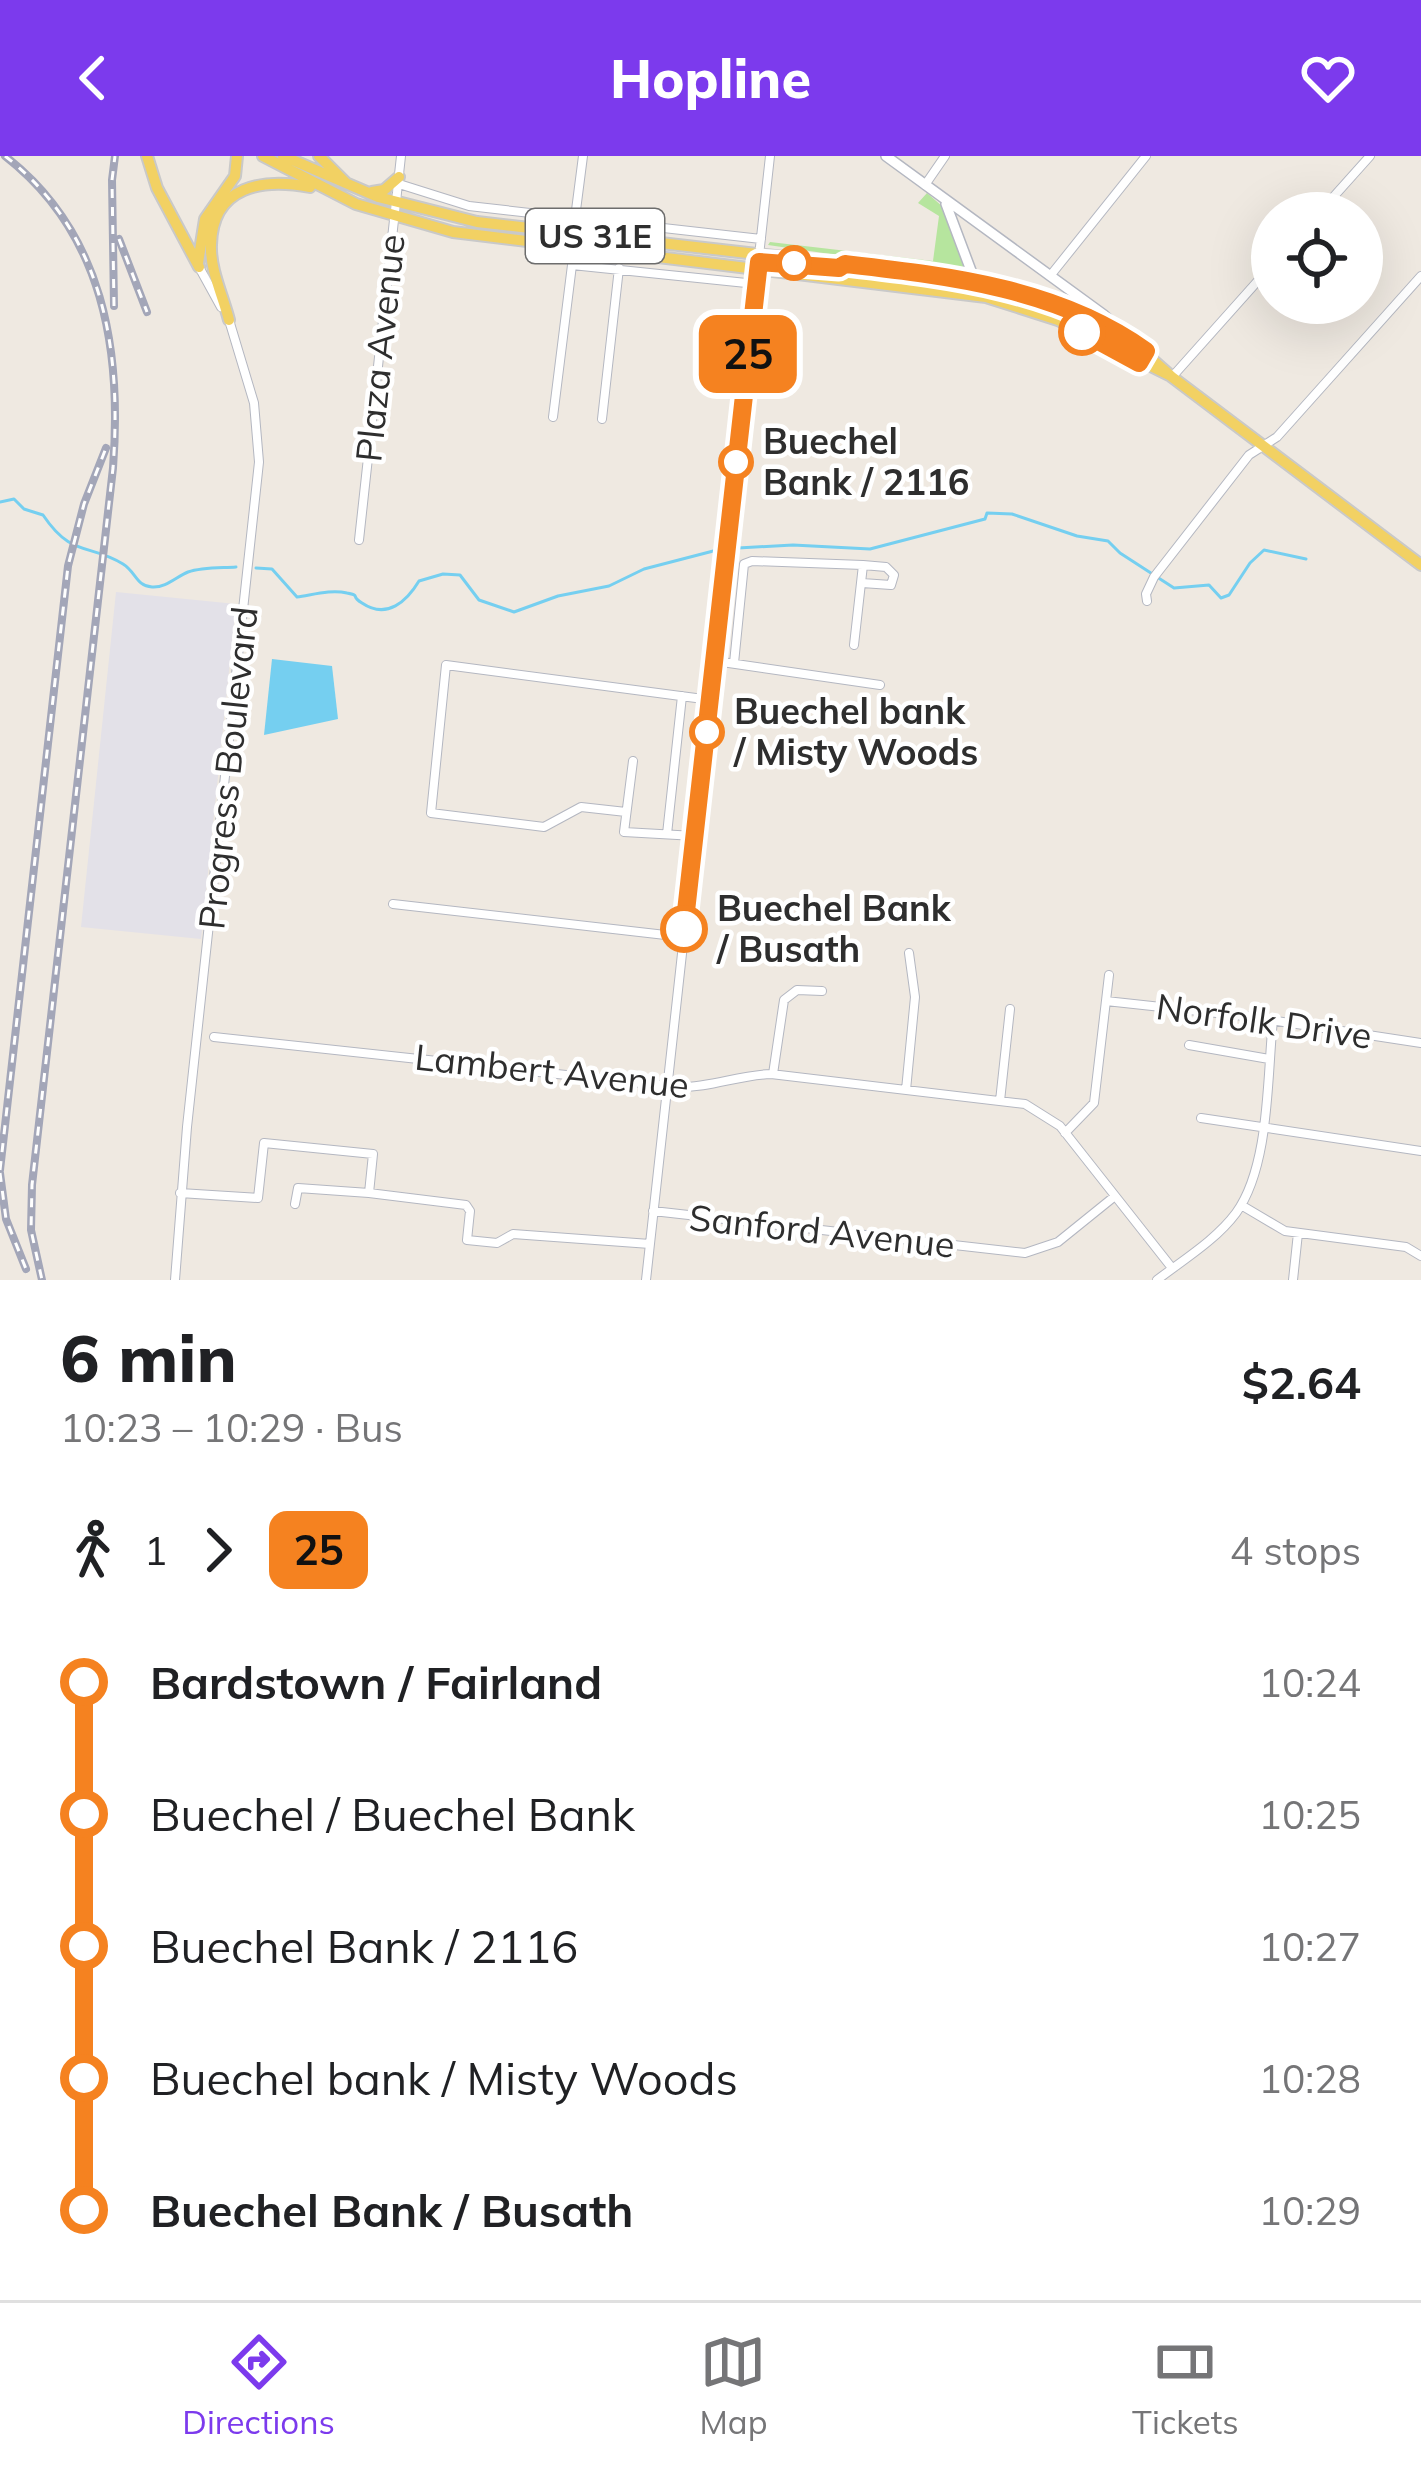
<!DOCTYPE html>
<meta charset="utf-8">
<style>
:root{--surface:#fff;--page:#f6f6f6;--text:#202124;--muted:#757577;--line:#e0e0e0;--accent:#7c3aed}
body{margin:0;font-family:Mulish,sans-serif;background:var(--page);color:var(--text);height:100vh;display:flex;flex-direction:column;font-size:45px;white-space:nowrap}
*{box-sizing:border-box;margin:0}
p{font-size:39px;color:var(--muted)}
.icon{flex:none;width:66px;height:66px;fill:none;stroke:currentColor;stroke-width:2;stroke-linecap:round;stroke-linejoin:round}
.map{position:relative;height:1124px;overflow:hidden}
.drawer{display:flex;flex-direction:column;background:var(--surface);flex:1}
.drawer>*{flex:none}
.badge{padding:0 24px;border-radius:18px;font-size:42px;line-height:78px}
.fabs{position:absolute;left:1251px;top:36px;display:grid;gap:24px}
.fabs a{display:grid;place-items:center;width:132px;height:132px;border-radius:50%;background:var(--surface);box-shadow:0 12px 48px #0002;font-size:60px}
.map>.badge{position:absolute;translate:-50% -50%;box-shadow:0 0 0 6px #fff}
.legs{display:flex;align-items:center;gap:18px;height:132px;padding:0 60px;font-size:39px}
.legs p{margin-inline-start:auto}
.summary{display:flex;align-items:center;justify-content:space-between;height:204px;padding:0 60px}
h1{font-size:66px;font-weight:800;line-height:90px}
ul{padding:0 60px;list-style:none}
li{display:flex;align-items:center;gap:42px;height:132px;font-size:45px}
li i{display:grid;place-items:center;width:18px;height:100%;margin:0 15px;background:currentColor}
li i::after{content:'';width:30px;height:30px;margin:-15px;border:9px solid;border-radius:50%;background:var(--surface)}
li p{margin-inline-start:auto}
li:first-child i{background:linear-gradient(#0000 50%,currentColor 0)}
li:last-child i{background:linear-gradient(currentColor 50%,#0000 0)}
header{display:flex;justify-content:space-between;align-items:center;height:156px;padding:0 60px;background:var(--accent);color:#fff;font-size:54px;font-weight:800}
.dock{display:flex;justify-content:space-around;align-items:center;height:168px;border-top:3px solid var(--line);background:var(--surface);font-size:33px;color:var(--muted)}
.dock a{display:grid;justify-items:center;gap:6px}
.dock .active{color:var(--accent)}
.map>svg:first-child{display:block}
.industrial{fill:#e3e1e8}
.green{fill:#b6e59e}
.water{fill:#75cff0}
.lines{fill:none;stroke-linecap:round;stroke-linejoin:round}
.stream{stroke:#75cff0;stroke-width:3}
.street-casing{stroke:#b4b7c1;stroke-width:10}
.secondary-casing{stroke:#b4b7c1;stroke-width:12}
.primary-casing{stroke:#c9c9c9;stroke-width:14}
.street{stroke:#fff;stroke-width:8}
.secondary{stroke:#fff;stroke-width:9}
.primary{stroke:#f2d163;stroke-width:10}
.rail-casing{stroke:#a3a6b8;stroke-width:8}
.rail{stroke:#fff;stroke-width:3;stroke-dasharray:9;stroke-linecap:butt}
.line-1-casing{stroke:#fff;stroke-width:27}
.line-1{stroke:#f58220;stroke-width:18}
.stop-1-dot{fill:#fff;stroke:#f58220;stroke-width:6}
.labels{text-anchor:middle;stroke-width:9;stroke-linejoin:round;paint-order:stroke}
.shield{fill:#fff;stroke:#6d6d6d;stroke-width:3}
.shield-label{font-size:33px;font-weight:bold;fill:#2e2e2e}
.street-label{font-size:36px;fill:#2e2e2e;stroke:#fff}
.stop-label{font-size:36px;font-weight:bold;fill:#2e2e2e;stroke:#fff;text-anchor:start}
</style>
<header><svg class="icon" aria-label="back" viewBox="0 0 24 24"><path d="M15 5l-7 7 7 7"/></svg>Hopline<svg class="icon" aria-label="heart" viewBox="0 0 24 24"><path d="M12 20l-8-8c-3-5 5-10 8-4 3-6 11-1 8 4z"/></svg></header>
<div class="map">
<svg width="1421" height="1124" viewBox="0 0 1421 1124">
<rect width="100%" height="100%" fill="#efe9e1"/>
<!-- industrial -->
<path class="industrial" d="M116,436L236,448L201,783L81,771Z"/>
<!-- green -->
<path class="green" d="M927,37L943,51L966,112L962,117L768,89L770,86L933,105L939,60L918,47Z"/>
<!-- water -->
<path class="water" d="M272,503L332,510L338,563L264,579Z"/>
<g class="lines">
<!-- stream -->
<path class="stream" d="M0,346L14,343L24,353L43,359C72,402 89,387 123,408C136,416 136,430 152,431C166,432 176,421 188,416C202,411 220,412 236,411
M256,412L272,413L297,441C312,439 331,433 347,437C362,440 349,439 362,447C387,464 407,445 419,425L443,418L460,419L479,444L514,456L558,440L609,430L644,413L721,393L793,389L870,393L985,363L987,357L1012,358L1077,380L1108,385L1120,397L1174,432L1209,429L1221,442L1229,439L1250,407L1264,394L1306,403"/>
<!-- street casing -->
<g class="street-casing">
<path id="street" d="M399,28L469,50L761,83
M925,29L945,0
M1319,57L1370,0
M575,62L583,0
M199,111L221,151
M1050,120L1146,0
M1172,221L1272,109
M553,261L572,109L756,128
M602,263L619,112
M359,384L401,0
M862,427L891,429L894,419L886,411L863,409
M1147,445L1146,438L1154,421L1249,299L1277,281L1421,120
M715,505L880,529
M734,507L744,408L752,405L863,409L854,489
M633,605L624,676L695,680
M626,656L581,651L544,671L431,657L446,509L711,544
M667,678L682,540
M393,748L683,781
M1106,845L1244,860L1421,887
M214,881L678,931C710,932 738,919 771,918L1025,948L1060,970L1172,1112
M1189,889L1269,903
M773,918L784,844L797,834L822,835
M906,934L915,841L909,797
M1000,945L1010,853
M1201,962L1421,995
M1065,977L1094,947L1109,819
M180,1037L258,1042L264,987L373,998L369,1037L466,1049L470,1055L467,1084L497,1087L513,1078L650,1088
M295,1048L298,1032L369,1037
M1241,1049L1285,1075L1406,1091L1421,1100
M653,1055L1025,1097L1058,1086L1115,1040
M175,1124L187,971L259,306L254,247L229,164
M646,1124L770,0
M1157,1124C1183,1104 1216,1084 1236,1057C1270,1010 1267,921 1273,864
M1293,1124L1298,1077"/>
</g>
<!-- secondary casing -->
<g class="secondary-casing">
<path id="secondary" d="M886,0L1104,159L1130,184
M946,48L976,128"/>
</g>
<!-- primary casing -->
<g class="primary-casing">
<path id="primary" d="M147,0L157,32L199,111
M263,0L356,48L453,76L986,141L1058,164L1169,219
M283,0L378,41L477,66L940,119L1018,136L1130,184L1172,221L1421,409
M319,0L345,26
M372,36L384,34L399,21
M198,107L205,63L235,20L237,0
M229,164C223,140 210,114 211,89C212,29 264,22 310,31"/>
</g>
<!-- street -->
<use href="#street" class="street"/>
<!-- secondary -->
<use href="#secondary" class="secondary"/>
<!-- primary -->
<use href="#primary" class="primary"/>
<!-- rail casing -->
<g class="rail-casing">
<path id="rail" d="M5,0C104,77 122,194 113,312L32,1029L31,1074L42,1124
M119,83L147,156
M114,150L112,24L115,0
M0,1014L68,410L84,348L106,292
M0,1017L6,1063L26,1113"/>
</g>
<!-- rail -->
<use href="#rail" class="rail"/>
</g>
<g class="lines">
<!-- line-1 casing -->
<g class="line-1-casing">
<path id="line-1" d="M684,773L759,106L839,112L845,108C949,120 1058,132 1146,195L1139,207L1082,176"/>
</g>
<!-- line-1 -->
<use href="#line-1" class="line-1"/>
</g>
<!-- markers -->
<g class="stop-1-dot">
<circle cx="794" cy="107" r="15"/>
<circle cx="1082" cy="176" r="21"/>
<circle cx="736" cy="306" r="15"/>
<circle cx="707" cy="576" r="15"/>
<circle cx="684" cy="773" r="21"/>
</g>
<g class="labels">
<!-- shield labels -->
<rect class="shield" x="526" y="53" width="138" height="54" rx="9"/>
<g class="shield-label">
<text x="595" y="92">US 31E</text>
</g>
<!-- street labels -->
<g class="street-label">
<text transform="translate(380 192) rotate(-84)" y="13">Plaza Avenue</text>
<text transform="translate(228 612) rotate(-84)" y="13">Progress Boulevard</text>
<text transform="translate(1264 865) rotate(8)" y="13">Norfolk Drive</text>
<text transform="translate(552 915) rotate(6)" y="13">Lambert Avenue</text>
<text transform="translate(822 1075) rotate(6)" y="13">Sanford Avenue</text>
</g>
<!-- stop labels -->
<g class="stop-label">
<text x="763" y="298">Buechel<tspan x="763" dy="41">Bank / 2116</tspan></text>
<text x="734" y="568">Buechel bank<tspan x="734" dy="41">/ Misty Woods</tspan></text>
<text x="717" y="765">Buechel Bank<tspan x="717" dy="41">/ Busath</tspan></text>
</g>
</g>
</svg>
<div class="fabs">
<a><svg class="icon" aria-label="locate" viewBox="0 0 24 24"><circle cx="12" cy="12" r="6"/><path d="M12 2v4M12 18v4M2 12h4M18 12h4"/></svg></a>
</div>
<b class="badge" style="left:748px;top:198px;background:#f58220;color:#111">25</b>
</div>
<section class="drawer">
<div class="summary"><div><h1>6 min</h1><p>10:23 – 10:29 · Bus</p></div><b>$2.64</b></div>
<div class="legs"><svg class="icon" aria-label="walk" viewBox="0 0 24 24"><circle cx="13" cy="4" r="2"/><path d="M13 8l-2 6 4 7M11 14l-3 7M7 12l3-4h3l4 4"/></svg>1<svg class="icon" aria-label="forward" viewBox="0 0 24 24"><path d="M9 5l7 7-7 7"/></svg><b class="badge" style="background:#f58220;color:#111">25</b><p>4 stops</p></div>
<ul>
<li><i style="color:#f58220"></i><b>Bardstown / Fairland</b><p>10:24</p></li>
<li><i style="color:#f58220"></i><span>Buechel / Buechel Bank</span><p>10:25</p></li>
<li><i style="color:#f58220"></i><span>Buechel Bank / 2116</span><p>10:27</p></li>
<li><i style="color:#f58220"></i><span>Buechel bank / Misty Woods</span><p>10:28</p></li>
<li><i style="color:#f58220"></i><b>Buechel Bank / Busath</b><p>10:29</p></li>
</ul>
</section>
<nav class="dock">
<a class="active"><svg class="icon" aria-label="directions" viewBox="0 0 24 24"><path d="M12 3l9 9-9 9-9-9zM9 14v-3h6M13 9l2 2-2 2"/></svg>Directions</a>
<a><svg class="icon" aria-label="map" viewBox="0 0 24 24"><path d="M3 6l6-2 6 2 6-2v14l-6 2-6-2-6 2zM9 4v14M15 6v14"/></svg>Map</a>
<a><svg class="icon" aria-label="tickets" viewBox="0 0 24 24"><path d="M3 7h18v10H3zM15 7v10"/></svg>Tickets</a>
</nav>
